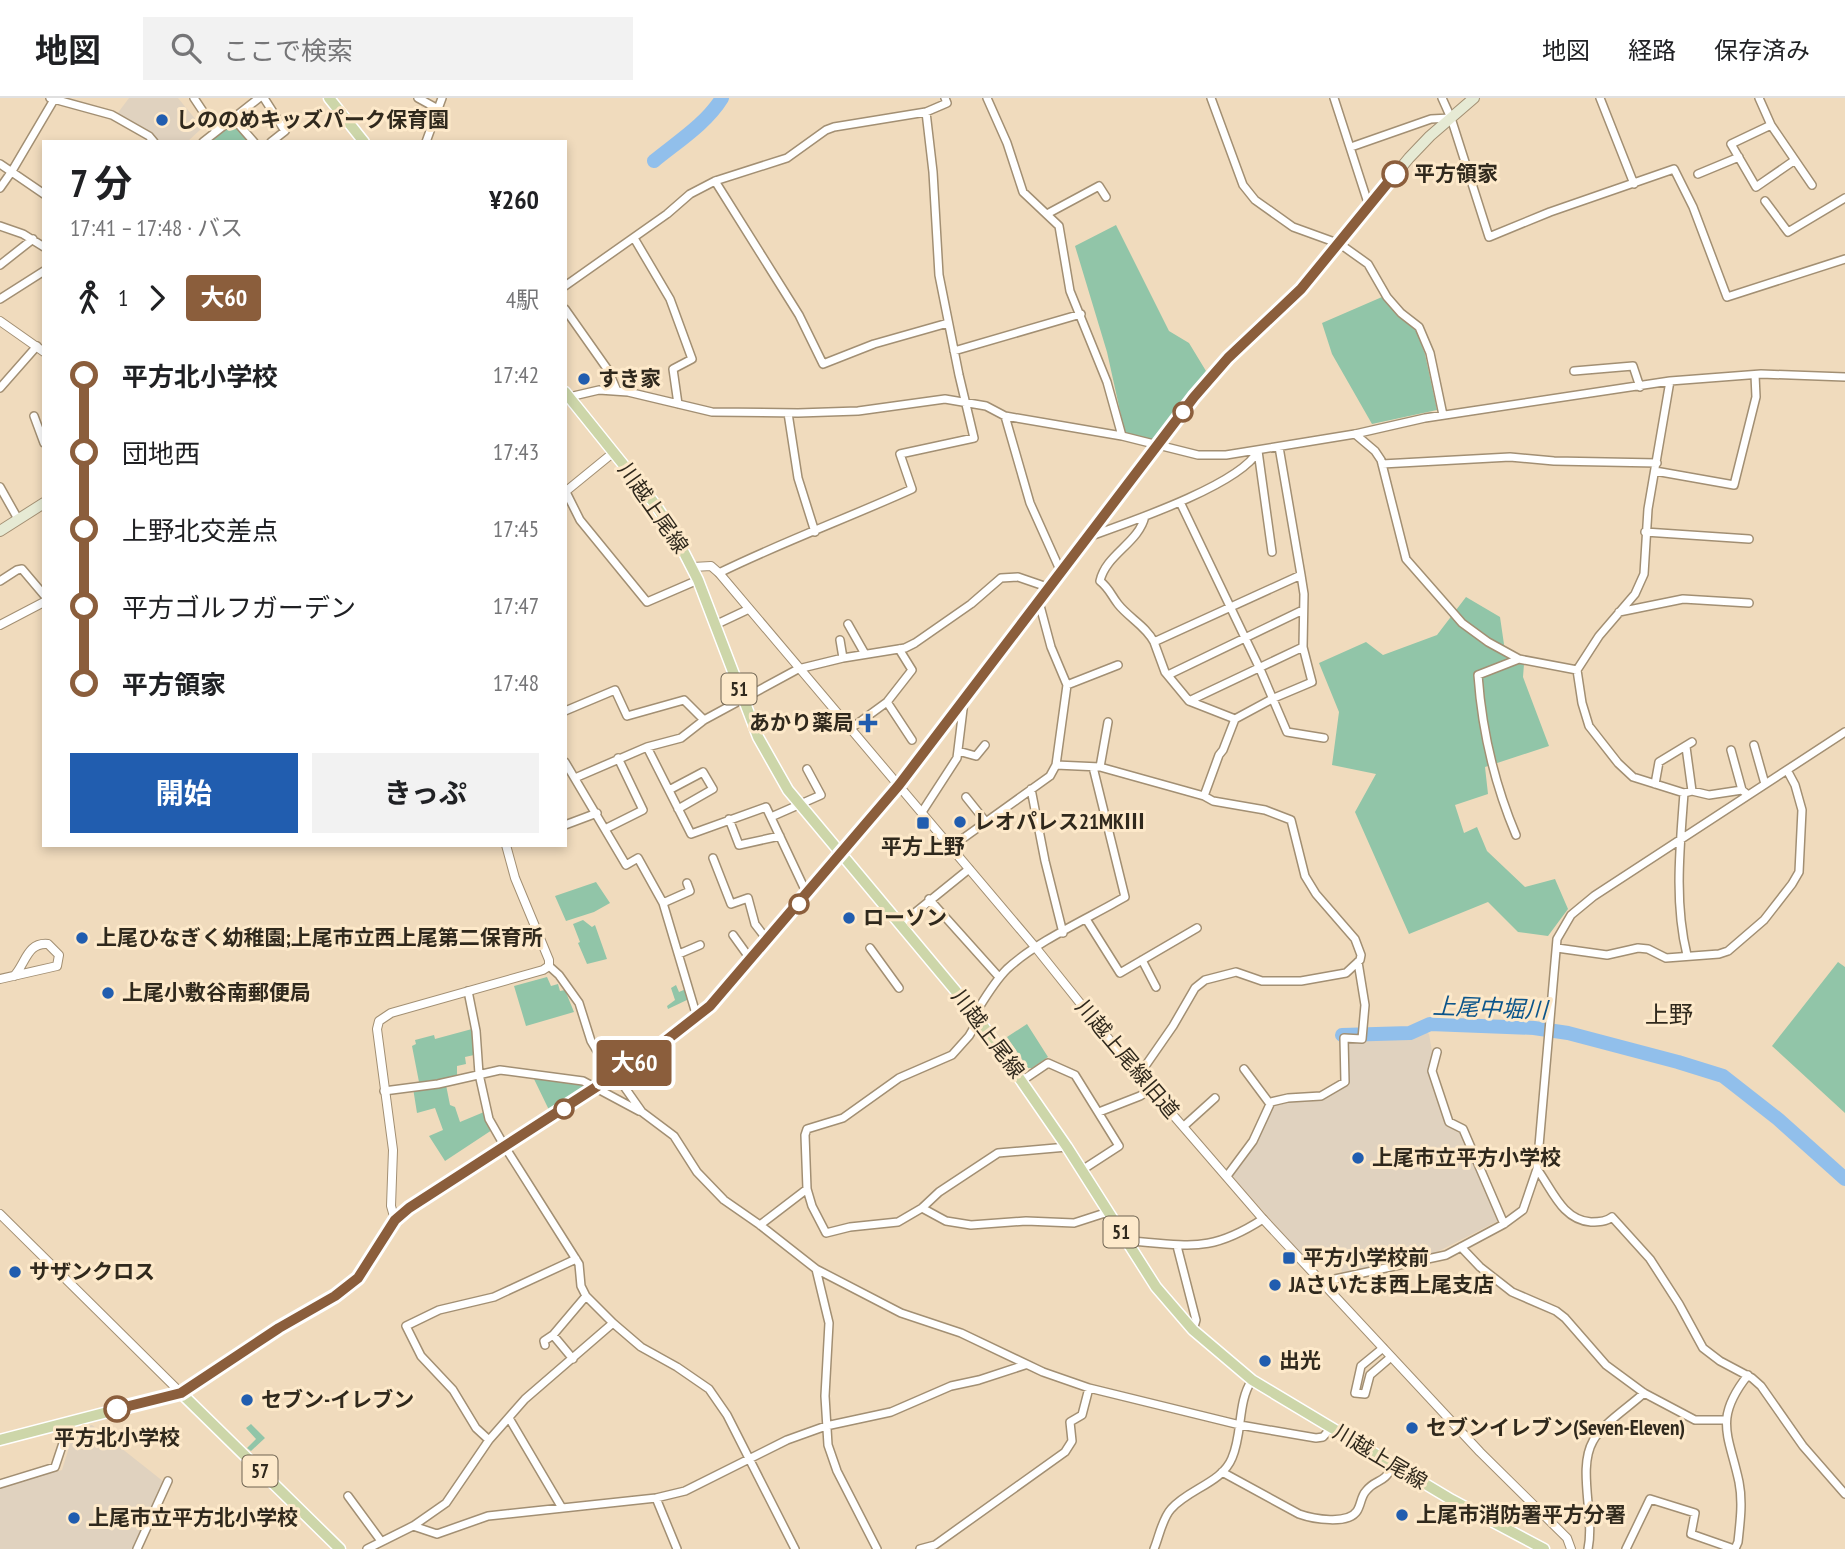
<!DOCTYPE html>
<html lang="ja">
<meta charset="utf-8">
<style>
:root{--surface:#fff;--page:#f2f2f2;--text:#202124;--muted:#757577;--line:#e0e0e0;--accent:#215daf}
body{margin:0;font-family:"PT Sans Narrow","Noto Sans JP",sans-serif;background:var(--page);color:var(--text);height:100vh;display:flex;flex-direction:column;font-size:26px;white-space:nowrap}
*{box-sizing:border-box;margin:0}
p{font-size:23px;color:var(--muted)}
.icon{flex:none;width:38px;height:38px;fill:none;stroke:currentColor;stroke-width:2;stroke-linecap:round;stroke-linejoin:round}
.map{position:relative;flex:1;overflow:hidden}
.details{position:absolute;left:42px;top:42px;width:525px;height:707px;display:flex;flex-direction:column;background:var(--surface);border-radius:0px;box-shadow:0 4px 10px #0003}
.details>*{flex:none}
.badge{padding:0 14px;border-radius:5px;font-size:24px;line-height:46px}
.map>.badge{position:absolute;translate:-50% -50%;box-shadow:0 0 0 4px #fff}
.legs{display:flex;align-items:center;gap:10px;height:77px;padding:0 28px;font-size:23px}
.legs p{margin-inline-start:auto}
.headline{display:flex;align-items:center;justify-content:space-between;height:119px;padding:0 28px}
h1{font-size:38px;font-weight:700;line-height:52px}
.button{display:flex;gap:14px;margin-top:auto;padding:14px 28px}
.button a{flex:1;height:80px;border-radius:0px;background:var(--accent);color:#fff;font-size:28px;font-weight:700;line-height:80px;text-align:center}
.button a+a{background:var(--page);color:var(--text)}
ul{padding:0 28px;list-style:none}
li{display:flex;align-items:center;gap:24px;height:77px;font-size:26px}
li i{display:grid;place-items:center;width:10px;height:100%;margin:0 9px;background:currentColor}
li i::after{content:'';width:18px;height:18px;margin:-9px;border:5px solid;border-radius:50%;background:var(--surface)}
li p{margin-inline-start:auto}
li:first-child i{background:linear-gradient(#0000 50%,currentColor 0)}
li:last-child i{background:linear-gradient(currentColor 50%,#0000 0)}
header{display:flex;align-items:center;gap:42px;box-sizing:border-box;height:98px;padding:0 35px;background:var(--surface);border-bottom:2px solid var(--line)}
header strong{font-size:33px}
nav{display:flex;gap:38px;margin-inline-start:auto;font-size:24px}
.search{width:490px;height:63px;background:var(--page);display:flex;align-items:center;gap:18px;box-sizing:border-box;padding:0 24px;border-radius:0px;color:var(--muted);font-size:26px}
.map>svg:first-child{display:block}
.education{fill:#e0d2bf}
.green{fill:#91c5a8}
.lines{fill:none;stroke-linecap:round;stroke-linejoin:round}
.river{stroke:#91bfeb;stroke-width:14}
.minor-casing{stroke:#a28f73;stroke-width:10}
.tertiary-casing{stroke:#a28f73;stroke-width:10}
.secondary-casing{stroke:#a28f73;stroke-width:12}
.primary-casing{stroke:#fff;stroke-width:13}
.minor{stroke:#fff;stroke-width:7}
.tertiary{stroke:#fff;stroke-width:8}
.secondary{stroke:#e6ead4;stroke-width:10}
.primary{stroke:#cdd6a9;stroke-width:10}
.line-1-casing{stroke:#fff;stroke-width:16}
.line-1{stroke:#8b5e3c;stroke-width:10}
.poi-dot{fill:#215daf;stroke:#fde9ca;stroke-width:2.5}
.stop-1-dot{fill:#fff;stroke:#8b5e3c;stroke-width:3.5}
.labels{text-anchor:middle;stroke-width:6;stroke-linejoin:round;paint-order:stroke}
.shield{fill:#fde9ca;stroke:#6e6351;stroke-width:2}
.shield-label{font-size:19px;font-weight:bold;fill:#30291d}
.poi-label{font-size:21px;font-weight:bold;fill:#30291d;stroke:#fde9ca;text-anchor:start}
.stop-label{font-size:21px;font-weight:bold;fill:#30291d;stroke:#fde9ca;text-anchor:start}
.street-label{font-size:21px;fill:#30291d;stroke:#fde9ca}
.water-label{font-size:23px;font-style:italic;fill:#0c558b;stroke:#fde9ca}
.quarter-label{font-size:24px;fill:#30291d;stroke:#fde9ca}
</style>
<header>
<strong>地図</strong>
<div class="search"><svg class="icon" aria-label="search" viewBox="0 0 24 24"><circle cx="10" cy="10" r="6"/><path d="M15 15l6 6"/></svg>ここで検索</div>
<nav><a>地図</a><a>経路</a><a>保存済み</a></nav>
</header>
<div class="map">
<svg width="1845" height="1451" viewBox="0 0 1845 1451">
<rect width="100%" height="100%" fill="#f0dbbd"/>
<!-- education -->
<path class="education" d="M129,0H178L201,28L200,32L187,44H159L153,37L117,16Z
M1426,934L1429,936L1432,953L1429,971L1443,1021L1449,1028L1461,1034L1500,1122L1429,1158L1393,1166L1342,1174L1338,1156L1307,1163L1233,1079L1232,1074L1275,1007L1288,1003L1320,1001L1348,985L1349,944L1411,940Z
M92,1327L164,1384L135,1451H0V1389L62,1372L75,1330Z"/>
<!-- green -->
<path class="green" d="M229,26H234L249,44H207Z
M1116,127L1169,233L1189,245L1206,273L1152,342L1127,336L1124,331L1107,254L1075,148Z
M1382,199L1397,217L1416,232L1425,256L1437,312L1372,326L1332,256L1322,225Z
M1466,499L1500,519L1506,560L1524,566L1523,579L1549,648L1485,669L1488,696L1455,707L1464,735L1477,729L1487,753L1525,789L1555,781L1568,811L1548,838L1518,834L1488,804L1409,836L1355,714L1376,676L1332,667L1339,614L1319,565L1366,544L1383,557L1437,537Z
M596,784L610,805L594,814L566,823L555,798Z
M583,822L592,829L595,827L607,861L587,866L578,845L580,844L573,826Z
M1838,864L1845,869V1015L1772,948Z
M547,879L551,888L558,886L560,893L565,892L574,914L526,928L514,888Z
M676,887L679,894L686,891L689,901L668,911L667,908L675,902L671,890Z
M1027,926L1048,959L1032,970H1028L1007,939Z
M472,931L474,957L465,959L466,966L457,968V978L440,983L419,984L412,948L416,946L415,942L434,937L435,941Z
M539,978L581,985L587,988L549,1012L534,981Z
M446,987L450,1007L455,1009L460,1024L484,1014L492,1032L445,1063L429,1038L443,1032L435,1010L417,1015L413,990Z
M251,1326L265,1340L251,1353L247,1350L256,1341L246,1330Z"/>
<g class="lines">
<!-- river -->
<path class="river" d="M654,63C677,44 706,26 722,0
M1342,937L1410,935L1430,926L1534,930L1568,935L1678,964L1723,978L1778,1021L1845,1081"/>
<!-- minor casing -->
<g class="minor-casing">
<path id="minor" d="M50,0L112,17L149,38L154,44
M194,0L216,33
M264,0L285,33L271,44
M418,0L438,11
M987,0L1007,45L1023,94L1059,128L1070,193L1107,284L1122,338
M1211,0L1243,87L1255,102L1293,129L1340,146L1368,166L1387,199L1401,215L1419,229L1430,255L1443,317
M1334,0L1369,108
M1442,0L1451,20L1489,139L1550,114L1674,71L1693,109L1727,199L1845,161
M1600,0L1634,86
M1759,0L1771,27L1812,87
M233,20L254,44
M1771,27L1731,46L1756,89L1795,62
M203,44L259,0
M426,44L442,0
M1351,49L1431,21L1450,20
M0,66L44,96
M1698,76L1739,59
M715,83L799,217L823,266L874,246L948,225
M0,90L12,73L55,0
M1765,103L1788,134L1845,100
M1047,116L1099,88L1106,99
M0,128L23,136L44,149
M634,140L670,201L692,261L673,271L678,306
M0,167L33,141
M565,188L667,116L690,96L715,83L787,60L826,32L834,29L926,14L947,5L945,0
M0,201L44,173
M565,211L608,272L617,293
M954,253L1081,216
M1574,273L1633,268L1640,289
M1670,283L1648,411L1644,476L1635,496L1599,538L1577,572L1582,605L1589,628L1618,665L1633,679L1684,695L1692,693L1709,697L1742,692L1748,697
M0,290L37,248
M569,299L599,292L628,294L712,314L798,315L858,313L945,301L986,308L1005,318L1122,338L1198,357H1226L1355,336L1425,320L1670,283L1761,276L1845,279
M788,315L798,380L815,434
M34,318L44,345
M1005,318L1030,405L1061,474
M1355,336L1375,353L1381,362L1406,461L1449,510L1462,525L1488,544L1519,561L1577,572
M1258,353L1272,454
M1382,366L1510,359L1554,363L1657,365
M1655,373L1734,387L1756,299L1755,277
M0,389L18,421
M566,394L580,422L647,504L698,482
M1180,404L1260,571L1287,634L1324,640
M1145,418C1139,445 1106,456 1100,483C1109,490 1111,497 1118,506C1129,520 1146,528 1154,544L1301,477
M1645,434L1749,441
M1088,439C1127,425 1240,387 1258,353
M719,475C782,444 848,420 912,391L900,356L974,340L959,277L939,177L933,74L926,14
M0,483L17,472L22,471L44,497
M1619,514L1683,501L1749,505
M848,526L865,556
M715,527L749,511
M840,542L843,560
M1154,544L1165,574L1189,603L1235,621
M1168,577L1303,512
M1067,587L1118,567
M1189,603L1303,549
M887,604L912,642
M565,613L615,592L627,618L684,602L704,622
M850,631L887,604L912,572L899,551
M1754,647L1765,686
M647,649L691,736L766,709L807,796
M1686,649L1692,693
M1731,652L1742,692
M958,653L976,658L985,647
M565,664L626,767L638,760L663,805L697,919
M1056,667L1100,669L1204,698L1213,703L1265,712L1291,722L1305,778L1316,796L1355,841L1361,857L1360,862L1346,875L1301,883H1262L1236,874L1205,882L1195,890L1173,928L1139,977
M1100,669L1108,624
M575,680L647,649L681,640L704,622L798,571L843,560L905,550L915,545L971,506L1001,480L1018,479L1050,490
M1655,686L1659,664L1692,644
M1031,691L1045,763L1063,835
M669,692L703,674L713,691L678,711
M1684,695C1680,749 1674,804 1687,857
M1204,698L1219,657L1223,652L1235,621L1274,600L1312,584L1303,549L1304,496L1301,477L1279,349
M966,699L986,724
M922,714L957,660L964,603
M771,719L821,697L807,671
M729,721L739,747L780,738
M565,727L597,715
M605,731L643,712L618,660
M1516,737C1494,685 1482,633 1478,577L1519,561
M951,749L1050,678L1056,667L1067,587L1051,549L1039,504
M713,760L731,806L748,800L755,826L768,843
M929,801L999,879
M663,805L690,793L687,785
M1086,821L1120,875L1197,830
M901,826L969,771
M733,837L751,862
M870,850L899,890
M1557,850L1607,857L1638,850L1648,851L1666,860L1719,856L1728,853L1764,822L1792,786L1799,774L1802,712L1795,687L1787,672
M679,856L700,847
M1142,862L1156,889
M549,868L559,877L579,905L591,943L606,968L616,977L642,1014L674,1038L697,1074L724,1102L760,1127L816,1171L901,1215L961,1235L1043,1274L1089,1290L1240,1327L1316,1340L1323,1339L1331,1330
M468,893L476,933L479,976L489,1021L505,1049L579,1166L581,1188L586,1198L613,1225L641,1249L677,1269L709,1291L727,1317L795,1451
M975,916C985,900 994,884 1007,871C1037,843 1089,820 1125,799L1093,669
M979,921L969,938L952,957L899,980L843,1020L807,1031L805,1037L807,1091L812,1108L826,1135L850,1129L898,1124L922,1110L939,1094L998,1055L1067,1049
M1437,954L1432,973L1449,1024L1463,1031L1504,1126
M1244,971L1270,1006
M1023,982L1048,965L1075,977L1119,1048L1082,1072
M384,993L438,986L500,972L583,983L639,1013
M1099,1014L1140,998L1151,991
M1184,1028L1215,1000
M1537,1071C1552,1091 1562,1122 1591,1124C1598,1124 1606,1124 1612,1119L1650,1161L1679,1206L1703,1250L1720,1263L1752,1280L1761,1288L1803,1348L1845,1396
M1227,1078L1253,1043L1271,1004L1288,1000L1321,998L1345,984L1344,940L1362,941L1365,907L1358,864
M922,1110L946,1123L971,1127L1026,1123L1074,1125L1108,1114
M760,1127L807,1091
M1127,1143C1188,1146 1207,1157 1263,1121
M1177,1148L1196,1222L1193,1232
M1461,1149L1480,1169L1512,1194L1556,1213L1565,1220L1606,1267L1644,1295L1695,1322H1725
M816,1171L829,1225L825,1298L828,1347L837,1373L877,1451
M1323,1186L1335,1181L1446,1157L1504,1126L1523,1112L1537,1071L1557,841L1571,817L1594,798L1845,634
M553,1237L573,1261
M545,1247L544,1243L553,1237L586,1198
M1383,1250L1361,1268L1355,1295L1365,1296L1370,1277L1391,1259
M509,1320L562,1410
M489,1342L476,1330L453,1292L421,1258L406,1228L439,1212L494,1199L576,1161
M1222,1374L1299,1416C1313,1421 1348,1427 1357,1413C1361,1407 1361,1398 1366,1393C1376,1380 1384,1387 1393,1367
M0,1386L55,1369L70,1324
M348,1398L381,1443
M656,1400L677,1451
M413,1428L437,1436L488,1418L656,1400L685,1393L787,1342L826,1328L891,1314L951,1288L979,1282L1025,1267
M137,1451L168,1383
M367,1451L413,1428L446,1405L489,1342L525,1301L613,1225
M920,1451L935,1447L1065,1354L1072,1343L1070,1324L1082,1317L1089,1290
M1154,1451C1159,1439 1162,1421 1171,1411C1188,1391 1222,1385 1232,1360C1243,1335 1237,1304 1252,1282
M1588,1451C1595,1418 1577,1371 1593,1343C1602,1326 1629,1309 1644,1295
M1626,1451L1650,1401L1695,1415L1691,1436L1734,1451
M1735,1451L1738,1444C1740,1425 1743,1404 1739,1384C1729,1337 1713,1321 1748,1277"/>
</g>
<!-- tertiary casing -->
<g class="tertiary-casing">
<path id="tertiary" d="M0,223L44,254
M565,394L614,354
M693,469L711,468L719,475L1036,850L1128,965L1263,1121L1480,1354L1567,1440L1571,1451
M0,527L44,504
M0,881L57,868L59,857L48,846C27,844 26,865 14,878
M0,1116L181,1295C214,1273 246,1249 280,1229C303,1215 330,1205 350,1187C376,1164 382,1132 409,1110L597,989L677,936L697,919L729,888L842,756
M395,1122L391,1108L393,1052L377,931L379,923L391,915L543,872L549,868V862L515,780L506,747"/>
</g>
<!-- secondary casing -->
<g class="secondary-casing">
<path id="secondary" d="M0,433L44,405
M842,756L899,687L1194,299L1228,260L1301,191L1409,60L1430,38L1474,0"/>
</g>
<!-- primary casing -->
<g class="primary-casing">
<path id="primary" d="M329,0L364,44
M565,294L655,406L674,435L698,482L758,639L788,692L975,916L1067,1049L1156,1189L1193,1232L1252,1282L1452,1402L1544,1451
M0,1342L181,1295L340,1451"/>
</g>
<!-- minor -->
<use href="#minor" class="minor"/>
<!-- tertiary -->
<use href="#tertiary" class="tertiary"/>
<!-- secondary -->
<use href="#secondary" class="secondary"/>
<!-- primary -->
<use href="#primary" class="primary"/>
</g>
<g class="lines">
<!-- line-1 casing -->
<g class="line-1-casing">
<path id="line-1" d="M117,1311L181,1295L279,1230L335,1198L358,1180L395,1122L409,1110L655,951L710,908L899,687L1194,299L1228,260L1301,191L1395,76"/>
</g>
<!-- line-1 -->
<use href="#line-1" class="line-1"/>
</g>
<!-- markers -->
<g class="poi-dot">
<circle cx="162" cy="22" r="7"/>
<circle cx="584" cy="281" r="7"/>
<path d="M864.5 614.5h7v7h7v7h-7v7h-7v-7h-7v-7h7z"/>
<circle cx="960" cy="724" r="7"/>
<rect x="916" y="718" width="14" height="14" rx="3.5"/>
<circle cx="849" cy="820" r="7"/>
<circle cx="82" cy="840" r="7"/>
<circle cx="108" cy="895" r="7"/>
<circle cx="1358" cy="1060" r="7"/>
<rect x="1282" y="1153" width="14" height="14" rx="3.5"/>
<circle cx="15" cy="1174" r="7"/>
<circle cx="1275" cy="1187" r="7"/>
<circle cx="1265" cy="1263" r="7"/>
<circle cx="247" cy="1302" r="7"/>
<circle cx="1412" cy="1330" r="7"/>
<circle cx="1402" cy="1417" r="7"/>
<circle cx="74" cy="1420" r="7"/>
</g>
<g class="stop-1-dot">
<circle cx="1395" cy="76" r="12"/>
<circle cx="1183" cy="314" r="9"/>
<circle cx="799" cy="806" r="9"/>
<circle cx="564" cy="1011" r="9"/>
<circle cx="117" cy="1311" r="12"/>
</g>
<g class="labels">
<!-- shield labels -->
<g class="shield">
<rect x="721.5" y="575.5" width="35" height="31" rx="5"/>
<rect x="1103.5" y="1118.5" width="35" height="31" rx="5"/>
<rect x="242.5" y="1357.5" width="35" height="31" rx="5"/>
</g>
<g class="shield-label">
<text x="739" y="598">51</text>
<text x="1121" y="1141">51</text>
<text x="260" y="1380">57</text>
</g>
<!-- poi labels -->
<g class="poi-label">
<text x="176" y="29">しののめキッズパーク保育園</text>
<text x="598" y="288">すき家</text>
<text x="854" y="632" text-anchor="end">あかり薬局</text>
<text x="974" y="731">レオパレス21MKⅢ</text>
<text x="923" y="756" text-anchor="middle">平方上野</text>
<text x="863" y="827">ローソン</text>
<text x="96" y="847">上尾ひなぎく幼稚園;上尾市立西上尾第二保育所</text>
<text x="122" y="902">上尾小敷谷南郵便局</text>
<text x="1372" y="1067">上尾市立平方小学校</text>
<text x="1303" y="1167">平方小学校前</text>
<text x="29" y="1181">サザンクロス</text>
<text x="1289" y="1194">JAさいたま西上尾支店</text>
<text x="1279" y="1270">出光</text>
<text x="261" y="1309">セブン-イレブン</text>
<text x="1426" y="1337">セブンイレブン(Seven-Eleven)</text>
<text x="1416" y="1424">上尾市消防署平方分署</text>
<text x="88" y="1427">上尾市立平方北小学校</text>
</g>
<!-- stop labels -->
<g class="stop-label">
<text x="1414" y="83">平方領家</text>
<text x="117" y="1347" text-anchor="middle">平方北小学校</text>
</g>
<!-- street labels -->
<g class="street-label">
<text transform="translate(653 410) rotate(55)" y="7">川越上尾線</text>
<text transform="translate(988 936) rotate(53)" y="7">川越上尾線</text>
<text transform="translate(1127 961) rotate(50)" y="7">川越上尾線旧道</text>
<text transform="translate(1380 1359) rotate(31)" y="7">川越上尾線</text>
</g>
<!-- water labels -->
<g class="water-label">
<text transform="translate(1490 910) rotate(2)" y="8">上尾中堀川</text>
</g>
<!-- quarter labels -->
<g class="quarter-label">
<text x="1669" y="925">上野</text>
</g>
</g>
</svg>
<b class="badge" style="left:634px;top:965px;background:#8b5e3c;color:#fff">大60</b>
<section class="details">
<div class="headline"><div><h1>7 分</h1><p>17:41 – 17:48 · バス</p></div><b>¥260</b></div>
<div class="legs"><svg class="icon" aria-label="walk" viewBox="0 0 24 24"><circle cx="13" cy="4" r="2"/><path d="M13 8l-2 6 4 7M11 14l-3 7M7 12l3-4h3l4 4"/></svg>1<svg class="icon" aria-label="forward" viewBox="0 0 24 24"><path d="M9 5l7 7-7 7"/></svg><b class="badge" style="background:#8b5e3c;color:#fff">大60</b><p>4駅</p></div>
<ul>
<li><i style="color:#8b5e3c"></i><b>平方北小学校</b><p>17:42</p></li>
<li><i style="color:#8b5e3c"></i><span>団地西</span><p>17:43</p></li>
<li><i style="color:#8b5e3c"></i><span>上野北交差点</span><p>17:45</p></li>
<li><i style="color:#8b5e3c"></i><span>平方ゴルフガーデン</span><p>17:47</p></li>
<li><i style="color:#8b5e3c"></i><b>平方領家</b><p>17:48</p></li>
</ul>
<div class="button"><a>開始</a><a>きっぷ</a></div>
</section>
</div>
